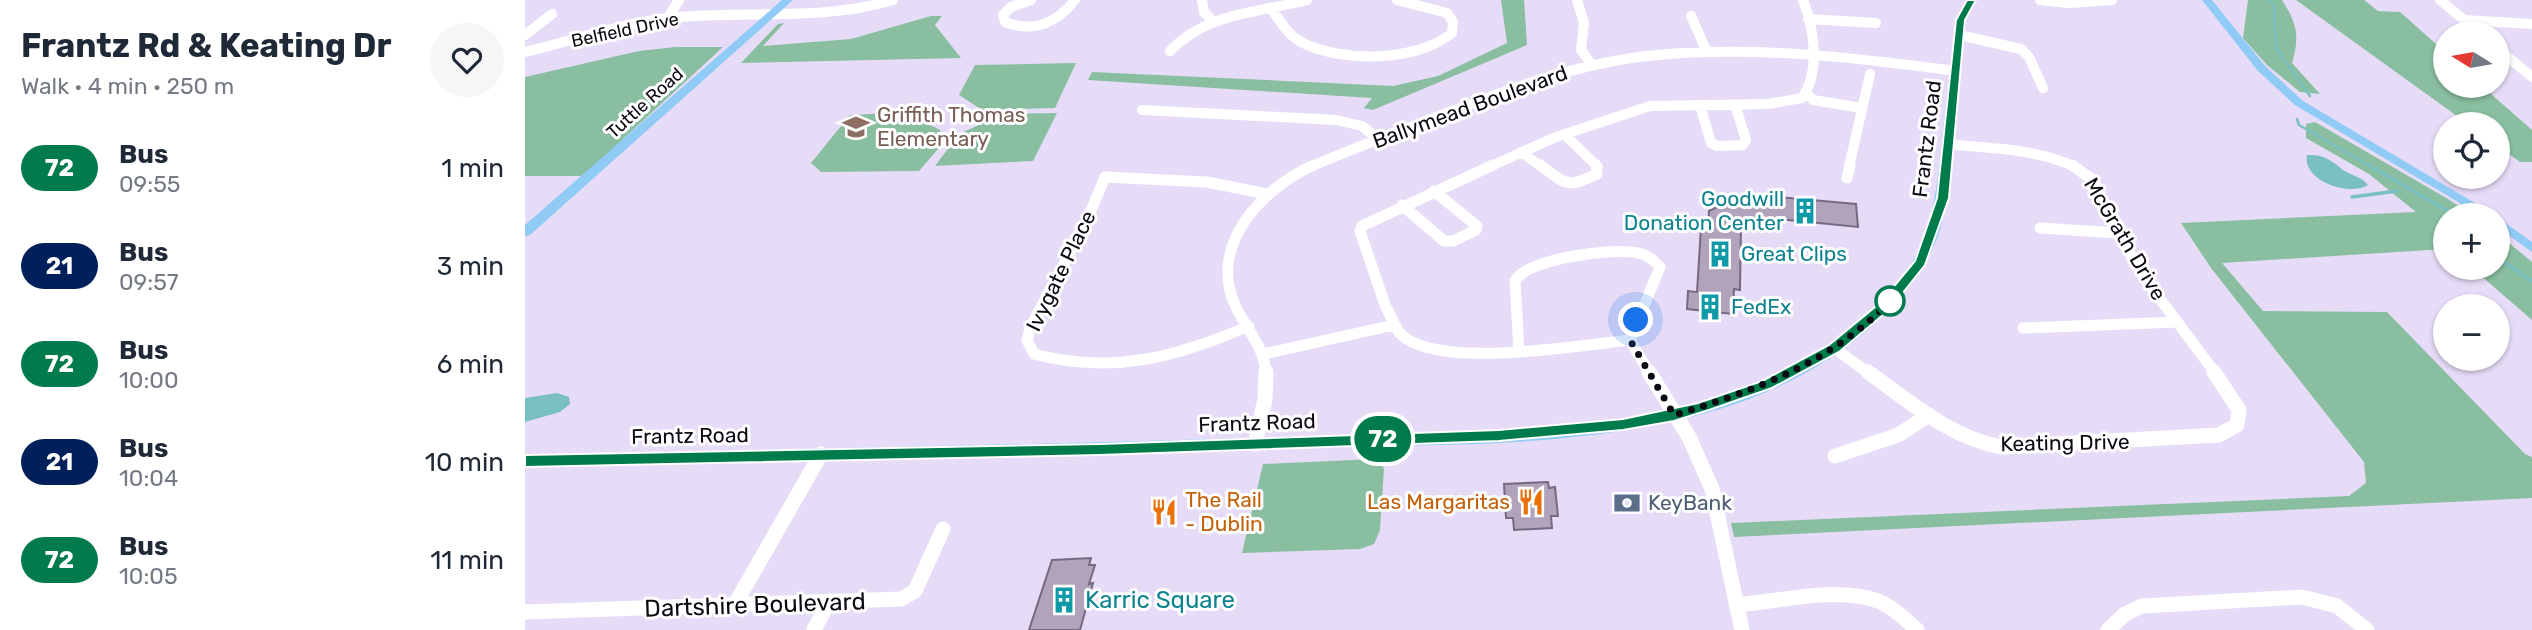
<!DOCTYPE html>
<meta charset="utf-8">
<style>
:root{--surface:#fff;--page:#f6f6f7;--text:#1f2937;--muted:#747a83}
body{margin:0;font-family:Rubik,sans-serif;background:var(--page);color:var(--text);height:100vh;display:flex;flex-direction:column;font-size:26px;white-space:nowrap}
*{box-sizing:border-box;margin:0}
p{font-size:23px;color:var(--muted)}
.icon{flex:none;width:38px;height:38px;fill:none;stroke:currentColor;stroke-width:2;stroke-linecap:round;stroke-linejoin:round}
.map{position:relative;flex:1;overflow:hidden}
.details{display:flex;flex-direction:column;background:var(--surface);width:525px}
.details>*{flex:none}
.badge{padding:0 14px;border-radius:23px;font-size:24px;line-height:46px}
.needle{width:46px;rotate:281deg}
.fabs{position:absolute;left:1908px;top:21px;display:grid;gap:14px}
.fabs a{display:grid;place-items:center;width:77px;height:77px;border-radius:50%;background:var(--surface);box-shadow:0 2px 5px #0004;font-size:35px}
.you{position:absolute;width:35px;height:35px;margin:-18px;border:5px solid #fff;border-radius:50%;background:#1a73e8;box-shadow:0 0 0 10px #1a73e833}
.map>.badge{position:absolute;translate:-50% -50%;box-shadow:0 0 0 4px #fff}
.round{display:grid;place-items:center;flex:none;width:74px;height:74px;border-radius:37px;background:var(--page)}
.headline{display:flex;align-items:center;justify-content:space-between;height:119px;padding:0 21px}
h1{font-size:33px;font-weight:700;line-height:52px}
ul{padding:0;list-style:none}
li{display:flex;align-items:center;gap:21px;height:98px;padding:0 21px}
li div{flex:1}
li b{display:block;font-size:26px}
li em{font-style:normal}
li .badge{min-width:77px;font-weight:700;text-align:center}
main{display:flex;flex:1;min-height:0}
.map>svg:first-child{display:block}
.green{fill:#89bea0}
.water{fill:#7abfc1}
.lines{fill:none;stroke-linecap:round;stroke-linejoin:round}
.stream-far1{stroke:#7abfc1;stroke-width:2.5}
.stream{stroke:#7abfc1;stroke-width:3.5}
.building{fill:#b0a3bb;stroke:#766980;stroke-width:2}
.minor-far2{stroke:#fff;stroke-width:10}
.minor-far1{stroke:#fff;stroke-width:11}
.minor{stroke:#fff;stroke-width:15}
.major{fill:#8fcbf5;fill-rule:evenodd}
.line{fill:#007b4b;stroke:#fff;stroke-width:2}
.walk{stroke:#0d0912;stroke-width:7;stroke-dasharray:0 12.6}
.stop-dot{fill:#fff;stroke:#007b4b;stroke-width:3.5}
.labels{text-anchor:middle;stroke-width:6;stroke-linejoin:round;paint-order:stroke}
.far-street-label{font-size:18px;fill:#0d0912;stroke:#fff}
.street-label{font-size:21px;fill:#0d0912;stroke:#fff}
.education-label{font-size:21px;fill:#785e54;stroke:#fff;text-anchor:start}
.culture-label{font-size:21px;fill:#0d838f;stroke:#fff;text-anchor:start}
.food-label{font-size:21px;fill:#c56008;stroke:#fff;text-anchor:start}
.service-label{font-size:21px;fill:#4e5e75;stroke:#fff;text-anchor:start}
.near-culture-label{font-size:24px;fill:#0d838f;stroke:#fff;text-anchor:start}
.near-street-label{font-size:24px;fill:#0d0912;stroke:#fff}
</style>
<main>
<section class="details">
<div class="headline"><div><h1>Frantz Rd &amp; Keating Dr</h1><p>Walk · 4 min · 250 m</p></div><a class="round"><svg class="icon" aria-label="heart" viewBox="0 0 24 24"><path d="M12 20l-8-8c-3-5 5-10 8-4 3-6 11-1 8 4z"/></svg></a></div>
<ul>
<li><span class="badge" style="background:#007b4b;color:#fff">72</span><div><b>Bus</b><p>09:55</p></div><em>1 min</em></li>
<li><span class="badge" style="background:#00205b;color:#fff">21</span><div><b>Bus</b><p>09:57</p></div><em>3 min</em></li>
<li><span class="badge" style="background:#007b4b;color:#fff">72</span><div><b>Bus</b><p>10:00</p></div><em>6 min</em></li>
<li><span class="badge" style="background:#00205b;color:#fff">21</span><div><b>Bus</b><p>10:04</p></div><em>10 min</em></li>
<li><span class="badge" style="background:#007b4b;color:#fff">72</span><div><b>Bus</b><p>10:05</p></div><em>11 min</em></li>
</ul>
</section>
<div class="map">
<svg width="2007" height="630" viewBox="0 0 2007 630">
<rect width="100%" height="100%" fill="#e7dcf7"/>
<!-- green -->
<path class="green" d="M976,0H999L1002,45L848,110L839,108L847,98L563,80L567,72L868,86L913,76L982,43Z
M1723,0H1757C1772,24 1775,36 1767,63L1795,94L1775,92L1742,65L1718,38Z
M1771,0H1839L1853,11L1875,12L1920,52V86H1957L2007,130V162H1995L1972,145V124H1943Z
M406,16H417L410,25L436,58L216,63L253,24L259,23L238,46L326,39Z
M150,47H198L58,176H0V77L114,51Z
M551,63L530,108L457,110L434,95L450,65Z
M368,113L395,120L415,130L420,141L394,171L296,172L286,163L325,115Z
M532,113L508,161L410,166L434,134L478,114Z
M1790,122L1923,199L1947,215H1920V249L1697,263L1738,311L1862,312L2000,454L2007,457V498L1209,537L1206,523L1824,496L1841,483L1839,462L1686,268L1656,223L1891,212L1844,174L1781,138V124Z
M1972,233L2007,262V320L1947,268H1972Z
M850,459L856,462L859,469L855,530L849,544L835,549L717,553L738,464Z"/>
<!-- water -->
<path class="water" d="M1782,155C1798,154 1806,160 1818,170C1827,176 1836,176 1843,185C1825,197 1777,181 1782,155Z
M32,393L44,397L45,404L35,412L0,422V398Z"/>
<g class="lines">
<!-- stream-far1 -->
<path class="stream-far1" d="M1744,0L1749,5L1751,48L1785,96
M1772,119L1774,125L1847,167"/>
<!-- stream -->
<path class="stream" d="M1843,165L1930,215
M1827,197L1872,191
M1972,257L2007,281"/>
</g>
<!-- building -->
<path class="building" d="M1243,196L1331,204L1333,227L1232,217L1216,225L1215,290L1209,289L1208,314L1162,309L1163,291L1172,292L1176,227H1183L1184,211L1211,197L1243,200Z
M1023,482L1024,488L1030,487L1033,516H1026L1027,528L989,530L988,518H981L979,484Z
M566,558L564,565H570L564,584L568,583L555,630H504L527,560Z"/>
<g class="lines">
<!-- minor-far2 -->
<path class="minor-far2" d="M506,0L486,7L478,15L480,22C508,33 532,23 550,0
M677,0L679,12L688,21
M1052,0L1059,23L1056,50L1067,65
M1515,0L1543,3L1587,0
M1915,0L1955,33
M747,10C755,21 763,35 776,42C816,63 892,62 927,33L928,22L922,13L872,0
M1166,16L1182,52
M142,19L154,0
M1283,19L1351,23
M1939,20L2007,24
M0,35L27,14
M1434,35L1496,49L1504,57L1518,88
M1972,48L2007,77
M645,51C682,12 733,13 782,0
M0,52C48,41 96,23 145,18C221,10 294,22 368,0
M1282,94L1288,100L1337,108
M1175,105L1186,143L1192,146L1218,145L1221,140L1210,105
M617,110L811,120L837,126L853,139
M1039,134L1073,167
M1422,144C1465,149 1511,148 1550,167
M996,152L1017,167
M785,167C826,149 868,134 909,118C976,92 1041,67 1113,57C1219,44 1326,57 1431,71
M964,167L1031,137L1125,106L1243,104L1277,98C1296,71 1289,29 1278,0
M1324,167L1345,74"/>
<!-- minor-far1 -->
<path class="minor-far1" d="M968,165L837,226L835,231L860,305L873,331C905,372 1056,345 1105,340
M1015,165C1043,185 1040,189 1072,174L1071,165
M1547,165L1568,180L1599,244L1621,280L1691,374
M1322,178L1325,165
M877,205L919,241H928L951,230L952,226L909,191
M1515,228L1593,233
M724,326C652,357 587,375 509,354L502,340L506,326L562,220L580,177L682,182L742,194
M1498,328L1652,322
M1309,348L1345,374
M994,352L990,281C1001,259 1088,247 1113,253C1123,255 1128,260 1135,267L1105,340L1125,374
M739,354L869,325
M741,374C739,345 721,330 710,305C683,245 737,188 789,165"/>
<!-- minor -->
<path class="minor" d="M1124,372L1164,437L1187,489L1217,630
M1343,372C1385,402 1424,437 1476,447L1694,435L1712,425L1714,410L1689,372
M730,444L740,399L741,372
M1310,456L1373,435L1404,415
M1211,605C1251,602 1315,586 1353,601C1368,607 1380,619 1392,630
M209,606L296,454
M0,612L376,599L390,591L418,529
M289,630L304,601
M1583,630L1600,614L1617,606L1777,597L1812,606L1842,630"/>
<!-- major -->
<path class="major" d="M257,0H268L5,235L0,236V225Z
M1441,0H1451L1441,20C1436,64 1432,108 1427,152C1424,180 1422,209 1413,236C1399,271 1376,300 1348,325C1242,421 1091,437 954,444L0,467V455C251,449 502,445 754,437C885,433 1021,440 1150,410C1234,390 1318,349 1374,281C1411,237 1413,176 1419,121C1423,87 1427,54 1431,20Z
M1677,0H1687L1741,67L1778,101L1970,215H1955L1770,105L1733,71Z
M1972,217L2007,242V252L1972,227Z"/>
</g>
<!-- line -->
<path class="line" d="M1442,0H1451L1440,20L1424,198L1400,265L1365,309L1314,352L1247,388L1184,410L1149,421L1098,430L974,441L575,455L0,467V455L575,444L974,430L1098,419L1173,403L1237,381L1304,345L1356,302L1390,261L1412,198L1431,20Z"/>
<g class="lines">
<!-- walk -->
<path class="walk" d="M1111,320L1105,340L1149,415C1229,391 1306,363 1365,301"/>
</g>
<!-- icons -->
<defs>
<g id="school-bare" transform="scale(2.1)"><path d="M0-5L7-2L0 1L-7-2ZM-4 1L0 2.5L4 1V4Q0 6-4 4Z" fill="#8d6e63" stroke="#fff" stroke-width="2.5" paint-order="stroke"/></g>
<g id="building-bare" transform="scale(2.1)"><path d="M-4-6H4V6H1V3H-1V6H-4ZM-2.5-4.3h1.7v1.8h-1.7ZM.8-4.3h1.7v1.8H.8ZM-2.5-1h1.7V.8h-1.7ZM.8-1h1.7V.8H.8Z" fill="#0f9aa8" stroke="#fff" stroke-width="2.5" paint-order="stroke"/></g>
<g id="restaurant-bare" transform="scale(2.1)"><path d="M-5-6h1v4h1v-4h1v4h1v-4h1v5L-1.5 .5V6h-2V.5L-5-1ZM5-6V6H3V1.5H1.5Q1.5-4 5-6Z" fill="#e8710a" stroke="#fff" stroke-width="2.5" paint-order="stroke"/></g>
<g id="bank-bare" transform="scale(2.1)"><path d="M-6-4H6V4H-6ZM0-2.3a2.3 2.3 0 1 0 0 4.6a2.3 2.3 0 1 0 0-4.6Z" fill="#5c6f8a" stroke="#fff" stroke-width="2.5" paint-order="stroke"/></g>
</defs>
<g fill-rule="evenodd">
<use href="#school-bare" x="331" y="127"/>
<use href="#building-bare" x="1280" y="211"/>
<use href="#building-bare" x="1195" y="254"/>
<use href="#building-bare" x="1185" y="307"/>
<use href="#restaurant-bare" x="1006" y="502"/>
<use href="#bank-bare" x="1102" y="503"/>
<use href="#restaurant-bare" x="639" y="512"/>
<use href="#building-bare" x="539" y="600"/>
</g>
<!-- markers -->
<circle class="stop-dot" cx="1365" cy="301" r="14"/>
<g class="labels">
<!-- far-street labels -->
<g class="far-street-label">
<text transform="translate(100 30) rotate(-12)" y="6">Belfield Drive</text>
<text transform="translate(120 103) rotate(-42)" y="6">Tuttle Road</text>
</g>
<!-- street labels -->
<g class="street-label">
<text transform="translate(945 107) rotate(-20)" y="7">Ballymead Boulevard</text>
<text transform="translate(1402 139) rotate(-83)" y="7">Frantz Road</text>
<text transform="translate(1600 239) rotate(59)" y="7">McGrath Drive</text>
<text transform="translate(536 271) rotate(-64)" y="7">Ivygate Place</text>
<text transform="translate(732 423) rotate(-2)" y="7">Frantz Road</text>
<text transform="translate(165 436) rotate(-1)" y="7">Frantz Road</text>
<text transform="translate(1540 443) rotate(-1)" y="7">Keating Drive</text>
</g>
<!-- education labels -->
<g class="education-label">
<text x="352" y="122">Griffith Thomas<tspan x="352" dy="24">Elementary</tspan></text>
</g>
<!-- culture labels -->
<g class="culture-label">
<text x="1259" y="206" text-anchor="end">Goodwill<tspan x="1259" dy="24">Donation Center</tspan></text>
<text x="1216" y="261">Great Clips</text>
<text x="1206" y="314">FedEx</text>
</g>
<!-- food labels -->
<g class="food-label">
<text x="660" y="507">The Rail<tspan x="660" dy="24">- Dublin</tspan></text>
<text x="985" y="509" text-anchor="end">Las Margaritas</text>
</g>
<!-- service labels -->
<g class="service-label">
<text x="1123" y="510">KeyBank</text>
</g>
<!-- near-culture labels -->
<g class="near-culture-label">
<text x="560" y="608">Karric Square</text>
</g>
<!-- near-street labels -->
<g class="near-street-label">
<text transform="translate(230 605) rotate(-2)" y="8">Dartshire Boulevard</text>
</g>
</g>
</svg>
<div class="fabs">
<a><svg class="needle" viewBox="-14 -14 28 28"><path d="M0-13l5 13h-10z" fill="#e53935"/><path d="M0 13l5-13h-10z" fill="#747a83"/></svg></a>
<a><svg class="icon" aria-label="locate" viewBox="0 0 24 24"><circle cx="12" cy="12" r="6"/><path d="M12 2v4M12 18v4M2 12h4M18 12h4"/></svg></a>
<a>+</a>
<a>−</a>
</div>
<div class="you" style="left:1111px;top:320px"></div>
<b class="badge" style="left:858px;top:439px;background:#007b4b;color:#fff">72</b>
</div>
</main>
